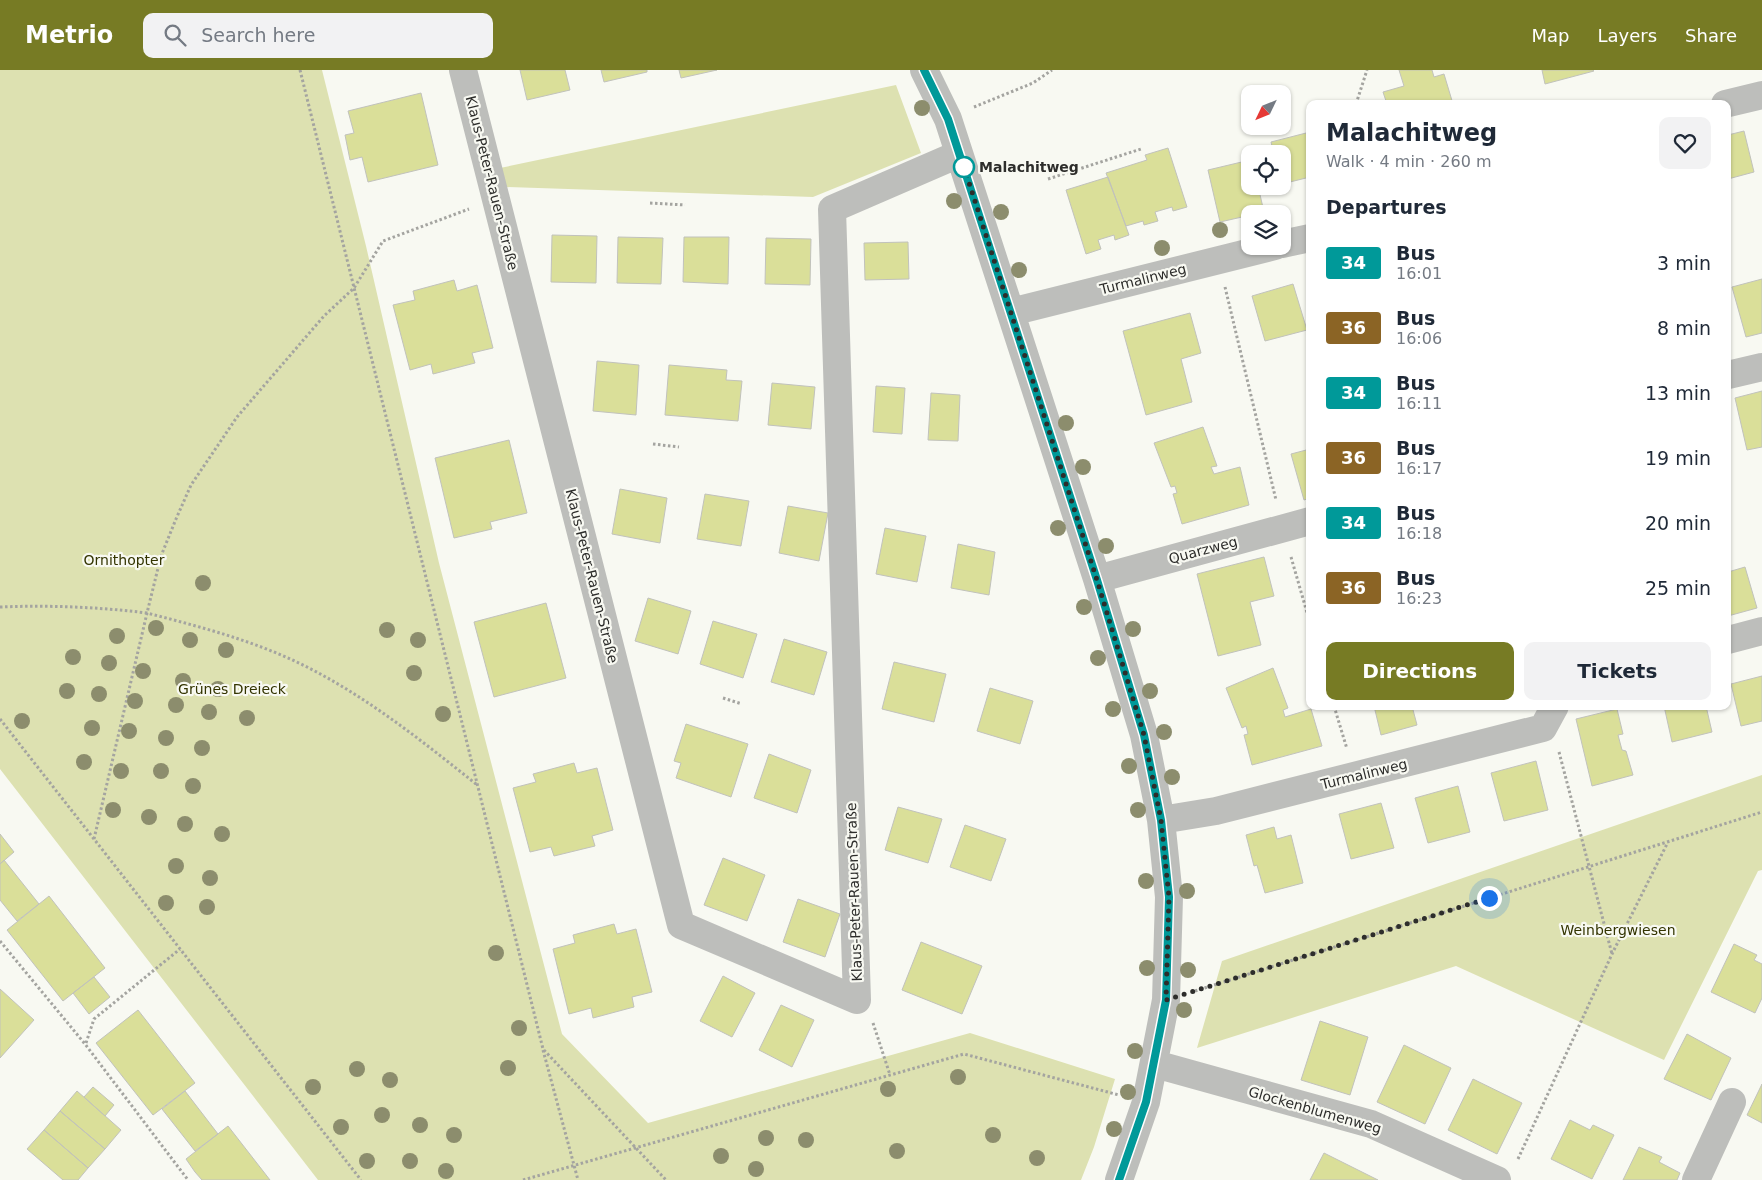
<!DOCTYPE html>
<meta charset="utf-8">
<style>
:root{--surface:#fff;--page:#f2f2f3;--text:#1f2937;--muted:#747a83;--accent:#777b24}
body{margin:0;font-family:"DejaVu Sans",sans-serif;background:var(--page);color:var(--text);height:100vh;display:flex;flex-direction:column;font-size:19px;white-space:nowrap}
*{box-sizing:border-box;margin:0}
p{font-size:16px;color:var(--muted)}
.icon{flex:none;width:28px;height:28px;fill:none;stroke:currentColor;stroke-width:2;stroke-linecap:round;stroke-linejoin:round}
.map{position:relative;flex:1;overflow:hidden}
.panel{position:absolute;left:1306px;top:30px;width:425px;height:610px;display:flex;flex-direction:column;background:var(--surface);border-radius:10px;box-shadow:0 1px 4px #0004}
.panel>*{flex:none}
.badge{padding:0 10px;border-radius:4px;font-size:18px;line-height:32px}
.needle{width:32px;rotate:227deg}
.buttons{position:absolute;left:1241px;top:15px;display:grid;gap:10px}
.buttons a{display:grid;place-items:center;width:50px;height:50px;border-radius:10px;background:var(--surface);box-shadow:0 1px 4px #0004;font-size:25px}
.you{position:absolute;width:25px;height:25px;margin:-12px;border:4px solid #fff;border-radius:50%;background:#1a73e8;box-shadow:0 0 0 8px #1a73e833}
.map>.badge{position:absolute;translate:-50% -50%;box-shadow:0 0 0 2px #fff}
h2{padding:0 20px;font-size:19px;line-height:45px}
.round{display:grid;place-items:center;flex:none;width:52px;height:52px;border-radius:10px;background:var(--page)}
.headline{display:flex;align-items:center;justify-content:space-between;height:85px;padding:0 20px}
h1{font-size:24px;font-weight:700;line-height:38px}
.primary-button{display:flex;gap:10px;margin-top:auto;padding:10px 20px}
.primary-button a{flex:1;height:58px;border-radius:10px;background:var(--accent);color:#fff;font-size:20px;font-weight:700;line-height:58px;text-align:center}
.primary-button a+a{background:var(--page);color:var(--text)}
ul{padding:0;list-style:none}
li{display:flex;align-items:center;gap:15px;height:65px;padding:0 20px}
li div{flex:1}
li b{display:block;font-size:19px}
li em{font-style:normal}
li .badge{min-width:55px;font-weight:700;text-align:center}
header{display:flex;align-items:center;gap:30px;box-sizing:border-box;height:70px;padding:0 25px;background:var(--accent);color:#fff}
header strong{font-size:24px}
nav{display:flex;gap:28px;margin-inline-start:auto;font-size:18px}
.search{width:350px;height:45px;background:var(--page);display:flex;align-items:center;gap:12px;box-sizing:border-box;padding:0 18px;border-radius:10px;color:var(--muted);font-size:19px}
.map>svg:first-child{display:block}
.green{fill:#dde1b1}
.building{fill:#dadf99;stroke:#c1c2bc}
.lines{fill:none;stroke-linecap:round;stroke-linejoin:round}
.path{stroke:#a4a4a0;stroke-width:3;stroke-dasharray:2.5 2.5;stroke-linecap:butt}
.minor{stroke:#bdbebb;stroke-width:28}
.tree{fill:#8c8d6d}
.line-casing{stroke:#fff;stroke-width:11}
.line{stroke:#099;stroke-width:8}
.walk{stroke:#2d2d2b;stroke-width:5;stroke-dasharray:0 9}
.stop-dot{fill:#fff;stroke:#099;stroke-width:2.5}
.labels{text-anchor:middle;stroke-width:4.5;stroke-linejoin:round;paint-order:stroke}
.stop-label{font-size:14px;font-weight:bold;fill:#2d2d2b;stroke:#f8f9f2;text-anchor:start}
.street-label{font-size:14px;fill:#2d2d2b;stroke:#f8f9f2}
.park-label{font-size:14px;fill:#333400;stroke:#f8f9f2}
</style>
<header>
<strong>Metrio</strong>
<div class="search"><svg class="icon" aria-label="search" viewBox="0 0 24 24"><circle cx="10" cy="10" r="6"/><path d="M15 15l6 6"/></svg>Search here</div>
<nav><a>Map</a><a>Layers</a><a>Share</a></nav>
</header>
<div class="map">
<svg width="1762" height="1110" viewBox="0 0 1762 1110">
<rect width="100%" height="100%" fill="#f8f9f2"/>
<!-- green -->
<path class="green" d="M0,0H322L366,176L439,493L562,964L648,1053L970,963L1115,1009L1094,1077L1081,1110H318L0,699Z
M896,15L921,83L813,127L506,117L500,98Z
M1762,705V800L1758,801L1664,990L1456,896L1197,978L1222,891Z"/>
<!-- building -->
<path class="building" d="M520,0H565L570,20L527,30Z
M601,0H647V2L604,12Z
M679,0H717L681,8Z
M1399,0H1432L1434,7L1444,4L1453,34H1387L1383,22L1404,16Z
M1542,0H1593L1594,1L1545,14Z
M421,23L438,95L368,112L362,87L350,90L345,65L354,63L348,41Z
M1744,61L1754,102L1728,109V65Z
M1310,62V107L1282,114V84H1274L1271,72Z
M1168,78L1187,137L1173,141L1172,137L1155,142L1158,151L1144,155L1143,151L1126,156L1106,103L1147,90L1145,85Z
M1250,90V116H1258L1264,142L1220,152L1208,100Z
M1108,107L1129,165L1115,170L1114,165L1098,170L1101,179L1086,184L1066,120Z
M552,165L597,166L596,213L551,212Z
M618,167L663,168L661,214L617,213Z
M684,167H729L728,214L683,212Z
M766,168L811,169L810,215L765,214Z
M908,172L909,209L865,210L864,173Z
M1762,209V263L1746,267L1732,217Z
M454,210L457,221L477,215L493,278L472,283L475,293L433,304L431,294L410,300L393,235L415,230L413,221Z
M1293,214L1307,260L1265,271L1252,226Z
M1190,243L1201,283L1181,289L1192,332L1146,345L1123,261Z
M597,291L639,295L636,345L593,341Z
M669,295L727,300L726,310L742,311L738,351L665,345Z
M772,313L815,317L811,359L768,355Z
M876,316L905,318L902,364L873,362Z
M1762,321V377L1747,380L1735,328Z
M931,323L960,325L958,371L928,370Z
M1203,357L1217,396L1211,397L1214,404L1240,397L1249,435L1182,454L1173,424L1177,423L1175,416L1171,417L1154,373Z
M509,370L527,443L490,452L492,459L454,468L435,388Z
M1310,379V428L1304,430L1291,384Z
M620,419L667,428L660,473L612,464Z
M705,424L749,431L741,476L697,469Z
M788,436L828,443L819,491L779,483Z
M885,458L926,466L917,512L876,504Z
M958,474L995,482L989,525L951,518Z
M1264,487L1274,526L1250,532L1261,575L1218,586L1197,504Z
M1745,497L1757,538L1728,546V502Z
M648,528L691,541L678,584L635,571Z
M546,533L566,608L494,627L474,552Z
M713,551L757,564L743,608L700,594Z
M784,569L827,582L814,625L771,612Z
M894,592L946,604L934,652L882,639Z
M1273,598L1288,638L1283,640L1285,647L1311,639L1322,676L1252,695L1244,665L1248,664L1246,656L1242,658L1226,618Z
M1762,606V651L1741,656L1731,614Z
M990,618L1033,631L1020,674L977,661Z
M1374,636H1412L1417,655L1381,665Z
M1664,636H1706L1712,662L1672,672Z
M1617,639L1623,664L1618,665L1622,680L1626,681L1633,705L1592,716L1576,649Z
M686,654L748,674L731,727L676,708L681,693L674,691Z
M769,684L811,700L797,743L754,728Z
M1536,691L1548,740L1504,751L1491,703Z
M574,693L577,703L597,698L613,760L592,766L595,776L554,786L551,777L530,782L513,718L536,712L533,704Z
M1458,716L1470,762L1428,773L1415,728Z
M1381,733L1394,778L1351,789L1339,744Z
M898,737L942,749L928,793L885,780Z
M965,755L1006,769L991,811L950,797Z
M1274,757L1277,769L1291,765L1303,813L1265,823L1257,795L1254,796L1246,765Z
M0,764L14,782L0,794Z
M723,788L765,805L747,851L704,835Z
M4,790L39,834L17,851L0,830V794Z
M49,826L105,898L63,931L7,860Z
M798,829L840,844L825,887L783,872Z
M614,854L617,864L636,859L652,922L632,927L634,937L593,948L591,938L569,944L553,879L575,873L573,865Z
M921,872L982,896L962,944L902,920Z
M1734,874L1757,885L1754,890L1762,894V928L1755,943L1711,922Z
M723,906L755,923L732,967L700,951Z
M94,907L110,927L89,944L73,923Z
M0,919L34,950L0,988Z
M781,935L814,950L792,997L759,980Z
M138,940L195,1013L153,1045L96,973Z
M1320,951L1368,967L1350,1025L1301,1010Z
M1687,964L1731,988L1711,1030L1664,1009Z
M1404,975L1451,998L1425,1054L1377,1032Z
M1473,1009L1522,1033L1497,1084L1448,1060Z
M1762,1014V1053L1747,1045Z
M93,1017L114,1035L105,1046L84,1027Z
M77,1021L121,1060L105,1079L60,1041Z
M185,1021L218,1064L195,1081L162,1039Z
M60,1041L105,1079L88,1098L44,1060Z
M1570,1050L1590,1060L1593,1055L1614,1065L1592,1109L1551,1089Z
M228,1056L270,1110H202L195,1102L186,1089Z
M44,1060L88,1098L78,1110H63L27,1079Z
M1639,1077L1662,1087L1659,1092L1680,1103L1677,1110H1623Z
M1324,1083L1378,1110H1310Z"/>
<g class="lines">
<!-- path -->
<path class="path" d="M300,0L543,979L666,1110
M1356,34L1367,0
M974,37L1033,13L1052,0
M1048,109L1141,79
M650,133L685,135
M1225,217L1276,430
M653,374L679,377
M1291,487L1310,553
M0,537C50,535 98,537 147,543L161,486L176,449L191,415L237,347L324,246L354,218L383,171L469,139
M723,628L742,634
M1334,636L1347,679
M0,649L361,1110
M1559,682L1612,884
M94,769L147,543C201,557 255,571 305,596C367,627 422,671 476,714
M0,871L85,974L188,1110
M1195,921L1762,742
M873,953L890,1005
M86,973L94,949L180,879
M543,980L578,1110
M1518,1089L1612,884L1667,774
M523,1110L964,984L1119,1025"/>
<!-- minor -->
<path class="minor" d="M463,0L681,855L857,930L832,139L959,84
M924,0L948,49L1097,509L1144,665L1161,750L1169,827L1166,930L1146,1032L1119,1110
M1725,34L1762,25
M1282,174L1310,168
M1011,242L1275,176
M1728,305L1762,297
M1097,509L1310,451
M1728,570L1762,561
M1161,750L1216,741L1543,658L1555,636
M1155,994L1371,1054L1497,1110
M1696,1110L1732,1032"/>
</g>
<!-- trees -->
<g class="tree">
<circle cx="922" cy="38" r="8"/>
<circle cx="954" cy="131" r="8"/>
<circle cx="1001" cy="142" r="8"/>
<circle cx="1220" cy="160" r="8"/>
<circle cx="1162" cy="178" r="8"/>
<circle cx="1019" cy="200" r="8"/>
<circle cx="1066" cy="353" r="8"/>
<circle cx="1083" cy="397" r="8"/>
<circle cx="1058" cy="458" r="8"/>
<circle cx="1106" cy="476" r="8"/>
<circle cx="203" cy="513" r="8"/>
<circle cx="1084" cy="537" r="8"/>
<circle cx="156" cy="558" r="8"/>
<circle cx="1133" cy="559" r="8"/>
<circle cx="387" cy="560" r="8"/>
<circle cx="117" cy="566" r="8"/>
<circle cx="190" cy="570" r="8"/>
<circle cx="418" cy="570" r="8"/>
<circle cx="226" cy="580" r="8"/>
<circle cx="73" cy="587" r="8"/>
<circle cx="1098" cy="588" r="8"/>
<circle cx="109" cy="593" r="8"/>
<circle cx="143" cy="601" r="8"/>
<circle cx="414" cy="603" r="8"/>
<circle cx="183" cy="611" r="8"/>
<circle cx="218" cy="619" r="8"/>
<circle cx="67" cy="621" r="8"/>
<circle cx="1150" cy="621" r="8"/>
<circle cx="99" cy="624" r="8"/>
<circle cx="135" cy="631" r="8"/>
<circle cx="176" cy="635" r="8"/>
<circle cx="1113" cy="639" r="8"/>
<circle cx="209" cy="642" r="8"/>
<circle cx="443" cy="644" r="8"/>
<circle cx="247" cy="648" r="8"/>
<circle cx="22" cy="651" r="8"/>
<circle cx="92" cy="658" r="8"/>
<circle cx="129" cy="661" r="8"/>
<circle cx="1164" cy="662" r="8"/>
<circle cx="166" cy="668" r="8"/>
<circle cx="202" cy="678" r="8"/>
<circle cx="84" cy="692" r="8"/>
<circle cx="1129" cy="696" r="8"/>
<circle cx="121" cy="701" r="8"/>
<circle cx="161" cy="701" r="8"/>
<circle cx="1172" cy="707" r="8"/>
<circle cx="193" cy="716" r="8"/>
<circle cx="113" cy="740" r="8"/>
<circle cx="1138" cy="740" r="8"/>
<circle cx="149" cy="747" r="8"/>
<circle cx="185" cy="754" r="8"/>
<circle cx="222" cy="764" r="8"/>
<circle cx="176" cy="796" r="8"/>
<circle cx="210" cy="808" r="8"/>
<circle cx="1146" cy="811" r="8"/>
<circle cx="1187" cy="821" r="8"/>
<circle cx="166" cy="833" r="8"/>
<circle cx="207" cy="837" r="8"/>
<circle cx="496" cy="883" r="8"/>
<circle cx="1147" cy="898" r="8"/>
<circle cx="1188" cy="900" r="8"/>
<circle cx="1184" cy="940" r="8"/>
<circle cx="519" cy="958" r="8"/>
<circle cx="1135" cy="981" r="8"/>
<circle cx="508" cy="998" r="8"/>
<circle cx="357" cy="999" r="8"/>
<circle cx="958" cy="1007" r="8"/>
<circle cx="390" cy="1010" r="8"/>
<circle cx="313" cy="1017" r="8"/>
<circle cx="888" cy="1019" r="8"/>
<circle cx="1128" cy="1022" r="8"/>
<circle cx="382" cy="1045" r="8"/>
<circle cx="420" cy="1055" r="8"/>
<circle cx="341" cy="1057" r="8"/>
<circle cx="1114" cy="1059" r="8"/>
<circle cx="454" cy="1065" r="8"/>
<circle cx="993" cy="1065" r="8"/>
<circle cx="766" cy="1068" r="8"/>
<circle cx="806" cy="1070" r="8"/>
<circle cx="897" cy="1081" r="8"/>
<circle cx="721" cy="1086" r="8"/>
<circle cx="1037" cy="1088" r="8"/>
<circle cx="367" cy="1091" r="8"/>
<circle cx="410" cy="1091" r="8"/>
<circle cx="756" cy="1099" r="8"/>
<circle cx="446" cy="1101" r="8"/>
</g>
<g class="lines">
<!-- line casing -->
<g class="line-casing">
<path id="line" d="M924,0L948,49L1097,510L1144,665L1161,750L1169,827L1166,930L1146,1032L1119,1110"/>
</g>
<!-- line -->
<use href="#line" class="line"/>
<!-- walk -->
<path class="walk" d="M964,97L1097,510L1144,665L1161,750L1169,827L1166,930L1489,828"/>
</g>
<!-- markers -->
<circle class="stop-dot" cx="964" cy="97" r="10"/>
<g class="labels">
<!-- stop labels -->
<g class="stop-label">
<text x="979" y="102">Malachitweg</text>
</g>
<!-- street labels -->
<g class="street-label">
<text transform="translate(492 113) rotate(76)" y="5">Klaus-Peter-Rauen-Straße</text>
<text transform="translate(1143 209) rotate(-14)" y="5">Turmalinweg</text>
<text transform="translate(1203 480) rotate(-15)" y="5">Quarzweg</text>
<text transform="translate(592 506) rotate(76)" y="5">Klaus-Peter-Rauen-Straße</text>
<text transform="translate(1364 704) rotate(-14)" y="5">Turmalinweg</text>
<text transform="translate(854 822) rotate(-92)" y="5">Klaus-Peter-Rauen-Straße</text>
<text transform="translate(1315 1040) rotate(16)" y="5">Glockenblumenweg</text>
</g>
<!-- park labels -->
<g class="park-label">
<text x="124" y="495">Ornithopter</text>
<text x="232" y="624">Grünes Dreieck</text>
<text x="1618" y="865">Weinbergwiesen</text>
</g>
</g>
</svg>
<div class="buttons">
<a><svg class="needle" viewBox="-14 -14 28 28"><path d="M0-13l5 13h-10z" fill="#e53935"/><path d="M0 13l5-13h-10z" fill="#747a83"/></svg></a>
<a><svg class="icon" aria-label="locate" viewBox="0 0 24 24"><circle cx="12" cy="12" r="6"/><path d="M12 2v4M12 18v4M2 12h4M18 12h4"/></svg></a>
<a><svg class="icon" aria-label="layers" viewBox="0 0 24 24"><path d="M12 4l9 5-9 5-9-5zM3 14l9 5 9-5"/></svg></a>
</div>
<div class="you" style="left:1489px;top:828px"></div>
<section class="panel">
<div class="headline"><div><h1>Malachitweg</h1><p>Walk · 4 min · 260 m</p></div><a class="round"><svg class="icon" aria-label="heart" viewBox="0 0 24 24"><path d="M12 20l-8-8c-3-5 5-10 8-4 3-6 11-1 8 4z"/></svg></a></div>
<h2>Departures</h2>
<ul>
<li><span class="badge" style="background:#099;color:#fff">34</span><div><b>Bus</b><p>16:01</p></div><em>3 min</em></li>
<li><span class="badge" style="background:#8b6425;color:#fff">36</span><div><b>Bus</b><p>16:06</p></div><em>8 min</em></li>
<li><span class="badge" style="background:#099;color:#fff">34</span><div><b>Bus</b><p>16:11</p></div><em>13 min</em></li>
<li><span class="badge" style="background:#8b6425;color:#fff">36</span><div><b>Bus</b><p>16:17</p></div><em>19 min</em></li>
<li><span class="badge" style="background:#099;color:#fff">34</span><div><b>Bus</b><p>16:18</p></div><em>20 min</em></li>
<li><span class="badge" style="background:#8b6425;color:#fff">36</span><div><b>Bus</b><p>16:23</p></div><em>25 min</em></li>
</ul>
<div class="primary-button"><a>Directions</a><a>Tickets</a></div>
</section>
</div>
